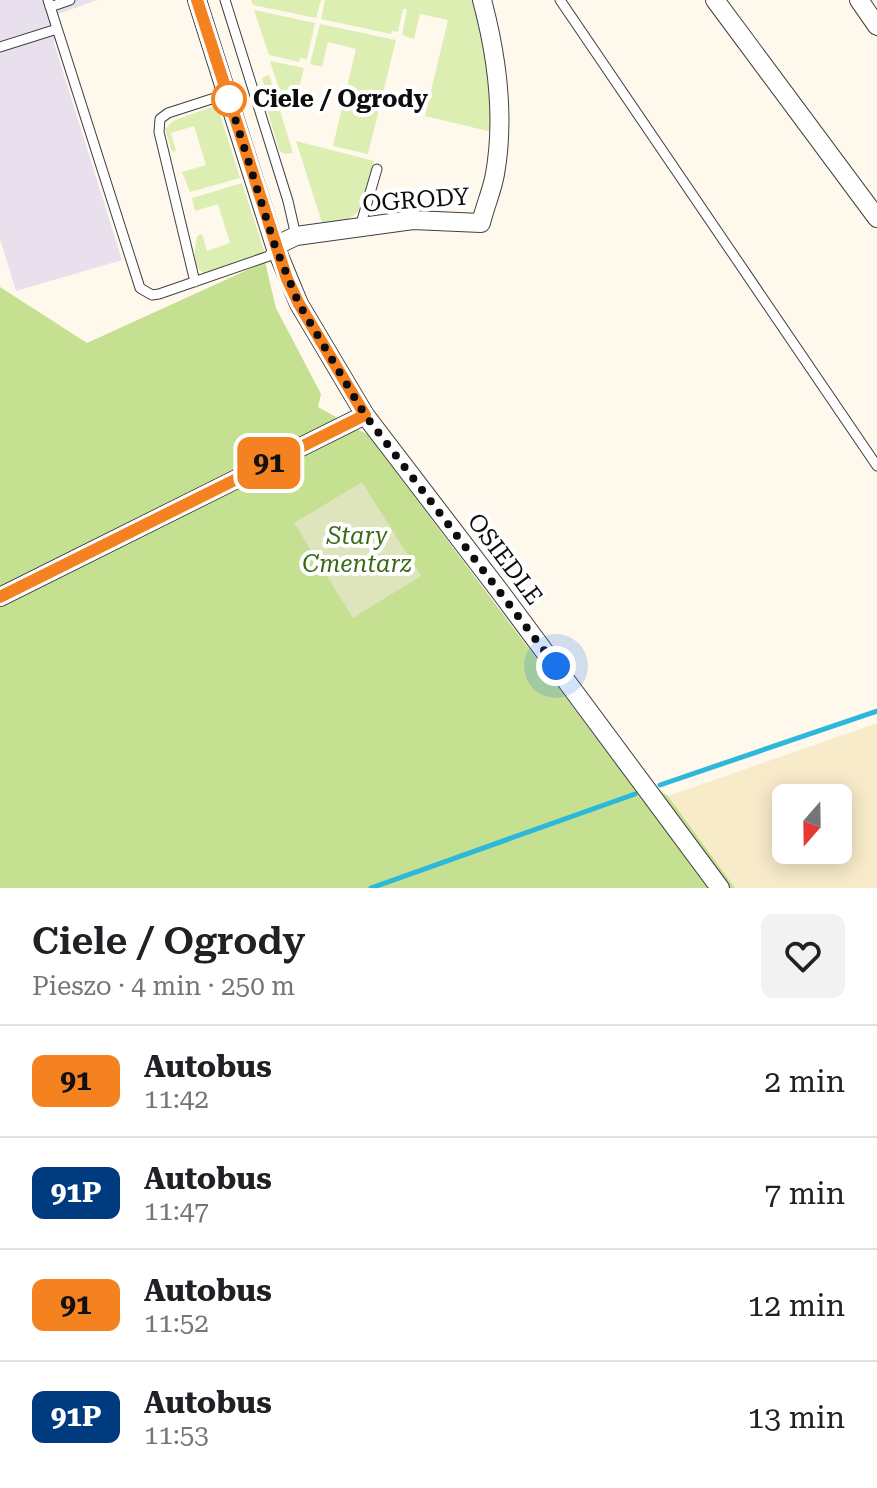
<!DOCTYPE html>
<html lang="pl">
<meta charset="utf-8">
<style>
:root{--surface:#fff;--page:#f2f2f2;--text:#202124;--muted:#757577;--line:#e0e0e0}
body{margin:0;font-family:"Roboto Serif",serif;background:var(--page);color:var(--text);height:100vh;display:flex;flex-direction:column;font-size:30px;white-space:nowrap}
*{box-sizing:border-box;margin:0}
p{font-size:26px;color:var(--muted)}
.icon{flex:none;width:44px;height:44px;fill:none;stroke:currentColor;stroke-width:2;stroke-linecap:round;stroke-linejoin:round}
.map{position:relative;height:888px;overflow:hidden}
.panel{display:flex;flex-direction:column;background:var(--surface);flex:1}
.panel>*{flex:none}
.badge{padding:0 16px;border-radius:12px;font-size:28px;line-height:52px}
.needle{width:52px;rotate:200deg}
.fabs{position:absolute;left:772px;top:784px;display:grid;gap:16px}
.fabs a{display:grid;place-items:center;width:80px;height:80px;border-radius:12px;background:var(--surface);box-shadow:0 4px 20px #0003;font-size:40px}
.you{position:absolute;width:40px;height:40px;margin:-20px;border:6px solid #fff;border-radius:50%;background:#1a73e8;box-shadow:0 0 0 12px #1a73e833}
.map>.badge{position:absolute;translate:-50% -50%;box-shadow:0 0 0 4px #fff}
.round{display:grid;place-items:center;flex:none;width:84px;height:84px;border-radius:12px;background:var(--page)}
.summary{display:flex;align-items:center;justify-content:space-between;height:136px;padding:0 32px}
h1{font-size:38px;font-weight:600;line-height:60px}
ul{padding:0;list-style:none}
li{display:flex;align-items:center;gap:24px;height:112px;padding:0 32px;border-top:2px solid var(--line)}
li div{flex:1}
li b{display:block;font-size:30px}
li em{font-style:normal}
li .badge{min-width:88px;font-weight:700;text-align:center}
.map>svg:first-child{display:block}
.industrial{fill:#e9e0ed}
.farmland{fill:#f8ebca;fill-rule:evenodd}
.green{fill:#ddeeb2}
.forest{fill:#c4e090}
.cemetery{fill:#dee4bc}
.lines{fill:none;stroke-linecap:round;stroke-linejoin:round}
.stream{stroke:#2bb8db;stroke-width:5}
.service-casing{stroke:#404040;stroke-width:11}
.minor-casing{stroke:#404040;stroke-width:20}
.service{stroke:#fff;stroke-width:9}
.minor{stroke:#fff;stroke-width:18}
.line-casing{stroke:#fff;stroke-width:18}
.line{stroke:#f58220;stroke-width:12}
.walk{stroke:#0d0d0d;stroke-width:8;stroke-dasharray:0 14.4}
.stop-dot{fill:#fff;stroke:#f58220;stroke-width:4}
.labels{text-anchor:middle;stroke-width:8;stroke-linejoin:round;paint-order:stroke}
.stop-label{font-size:24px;font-weight:bold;fill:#0d0d0d;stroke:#fff;text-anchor:start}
.street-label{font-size:24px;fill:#0d0d0d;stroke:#fff}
.park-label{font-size:24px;font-style:italic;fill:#396b17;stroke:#fff}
</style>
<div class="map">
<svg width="877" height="888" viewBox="0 0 877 888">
<rect width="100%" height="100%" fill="#fff8ed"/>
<!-- industrial -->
<path class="industrial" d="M0,0H97L58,14L54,43L122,260L16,291L0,239Z"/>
<!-- farmland -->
<path class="farmland" d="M877,723V888H735L668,796ZM786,798H838V850H786Z"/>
<!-- green -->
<path class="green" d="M251,0H321L316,18L253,5Z
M325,0H476L490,74L492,132L425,116L448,20L420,14L414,39L402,35L407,9H403L398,32L392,31L391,34L321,19Z
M254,10L315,23L307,59L300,58L299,62L269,55Z
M320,24L396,40L368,154L333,146L356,49L328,42L322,67L310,64Z
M270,61L304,68L296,101L282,98Z
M269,75L293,153L284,154L279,150L265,102L269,101L262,78Z
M217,105L240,178L190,192L182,172L206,165L194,126L171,133L176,151L172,152L165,129L173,121Z
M296,141L374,161C364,201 369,219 323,226Z
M242,183L265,253L205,274C190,266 195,250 197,236L202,234L207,251L230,243L218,204L195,211L192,198Z"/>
<!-- forest -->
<path class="forest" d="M265,262L276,308L321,394L318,407L368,435L615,763L668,796L735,888H0V287L87,343Z"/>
<!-- cemetery -->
<path class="cemetery" d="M362,482L421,576L353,618L294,523Z"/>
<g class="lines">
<!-- stream -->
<path class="stream" d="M660,785L877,711
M371,888L635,794"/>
<!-- service casing -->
<g class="service-casing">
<path id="service" d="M48,0L140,288L152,295L159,294L269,256L275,246
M225,0L288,201L296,236
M560,0L877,466
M50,7L70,0
M0,47L57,29
M360,227L377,169
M195,282L159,132L160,119L168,113L227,94"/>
</g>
<!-- minor casing -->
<g class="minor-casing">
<path id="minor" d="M197,0L275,246L299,304L365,415L501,593L720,888
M715,0L877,218
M859,0L877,26
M275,246L296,236L413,220L481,223C485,206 492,191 495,174C505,117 497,56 482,0
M0,597L365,415"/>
</g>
<!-- service -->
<use href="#service" class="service"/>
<!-- minor -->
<use href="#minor" class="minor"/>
</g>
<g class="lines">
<!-- line casing -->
<g class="line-casing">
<path id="line" d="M0,597L365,415L299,304L287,279L197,0"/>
</g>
<!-- line -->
<use href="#line" class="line"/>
<!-- walk -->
<path class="walk" d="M229,99L228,96L275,246L299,304L365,415L556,666"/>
</g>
<!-- markers -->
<circle class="stop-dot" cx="229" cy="99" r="16"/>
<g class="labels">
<!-- stop labels -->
<g class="stop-label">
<text x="253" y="107">Ciele / Ogrody</text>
</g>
<!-- street labels -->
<g class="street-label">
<text transform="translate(416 200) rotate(-4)" y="8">OGRODY</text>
<text transform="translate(505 559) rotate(53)" y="8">OSIEDLE</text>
</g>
<!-- park labels -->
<g class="park-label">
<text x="357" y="544">Stary<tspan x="357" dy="28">Cmentarz</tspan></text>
</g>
</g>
</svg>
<div class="fabs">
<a><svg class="needle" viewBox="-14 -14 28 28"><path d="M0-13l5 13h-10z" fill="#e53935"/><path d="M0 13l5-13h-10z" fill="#757577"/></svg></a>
</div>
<div class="you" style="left:556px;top:666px"></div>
<b class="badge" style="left:269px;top:463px;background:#f58220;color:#111">91</b>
</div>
<section class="panel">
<div class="summary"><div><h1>Ciele / Ogrody</h1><p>Pieszo · 4 min · 250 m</p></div><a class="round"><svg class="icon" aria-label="heart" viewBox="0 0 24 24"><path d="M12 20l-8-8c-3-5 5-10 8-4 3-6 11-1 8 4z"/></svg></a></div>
<ul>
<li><span class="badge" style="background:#f58220;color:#111">91</span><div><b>Autobus</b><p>11:42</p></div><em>2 min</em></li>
<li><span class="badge" style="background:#003b80;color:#fff">91P</span><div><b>Autobus</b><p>11:47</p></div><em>7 min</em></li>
<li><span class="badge" style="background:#f58220;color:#111">91</span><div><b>Autobus</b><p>11:52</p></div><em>12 min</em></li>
<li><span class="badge" style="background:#003b80;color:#fff">91P</span><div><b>Autobus</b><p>11:53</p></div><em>13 min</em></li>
</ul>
</section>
